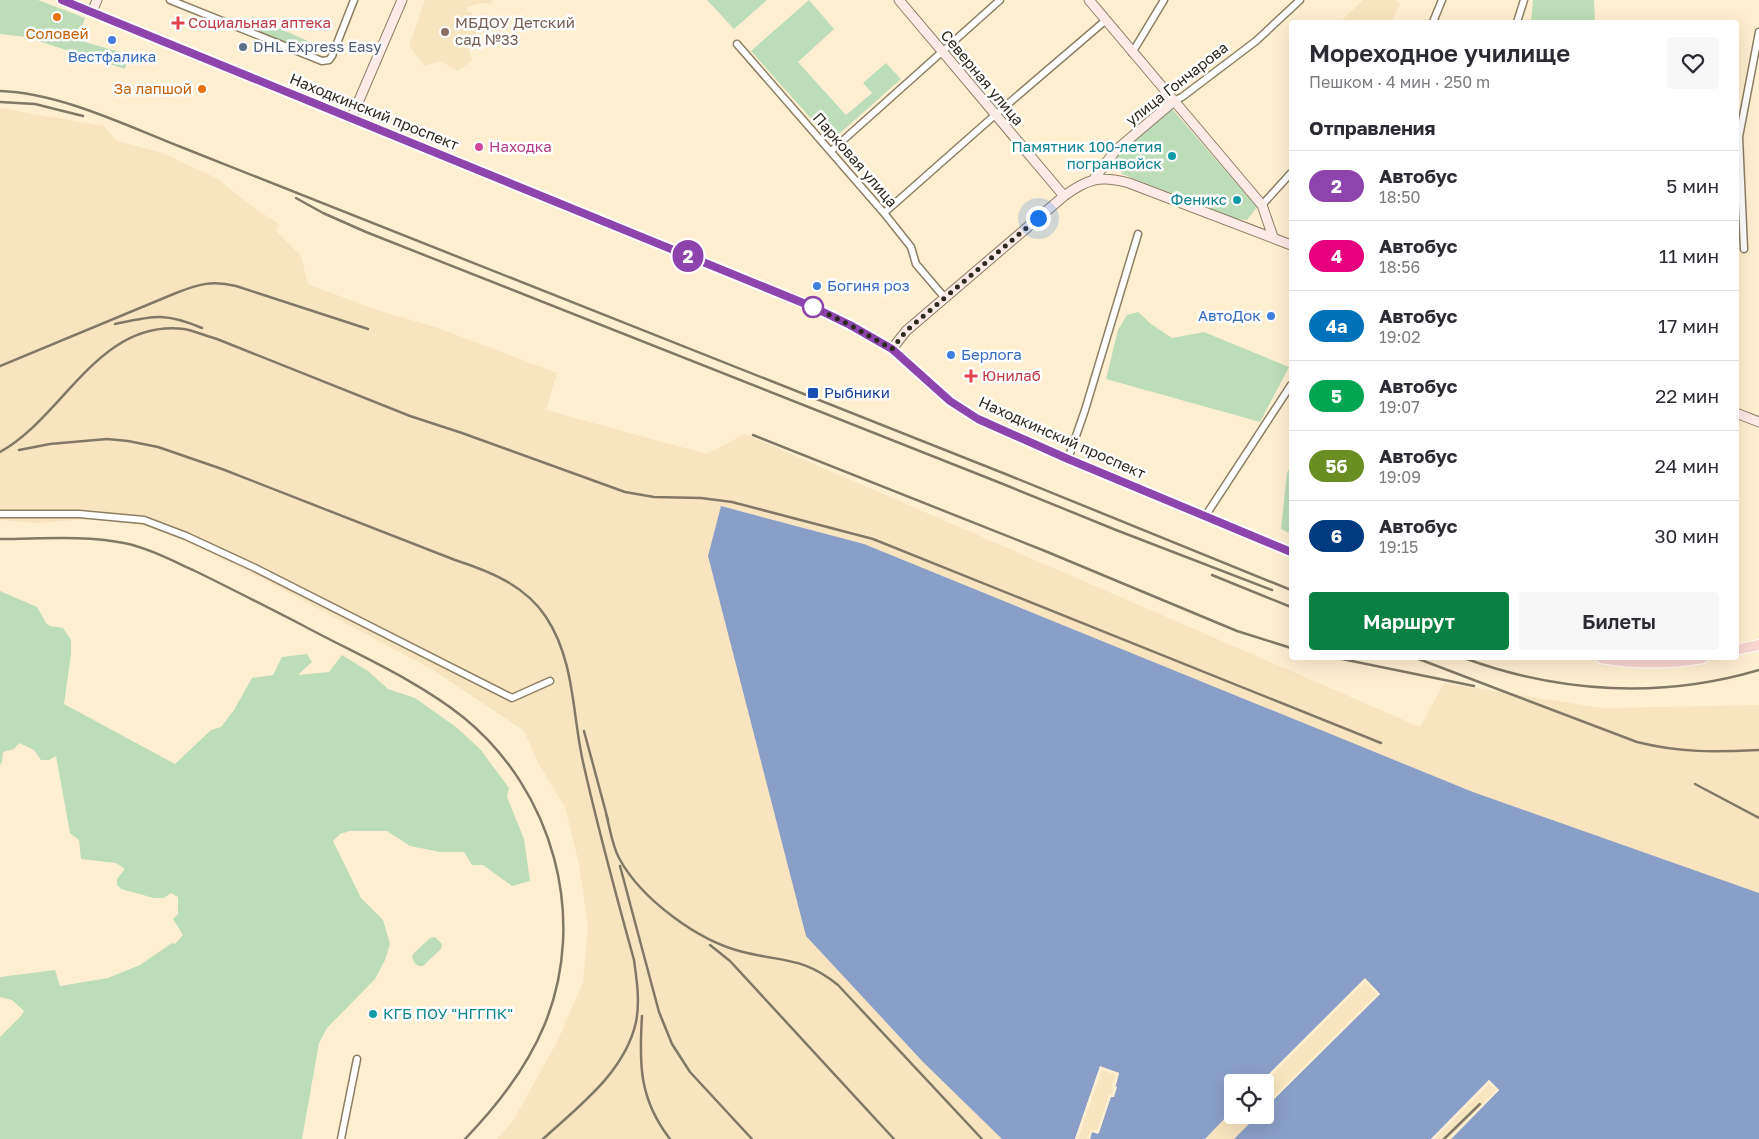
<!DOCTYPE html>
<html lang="ru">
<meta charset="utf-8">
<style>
:root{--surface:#fff;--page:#f7f7f7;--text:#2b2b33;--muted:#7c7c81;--line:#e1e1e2;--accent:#0b8043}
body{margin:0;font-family:"Golos Text",sans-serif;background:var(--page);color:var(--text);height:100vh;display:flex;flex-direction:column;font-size:19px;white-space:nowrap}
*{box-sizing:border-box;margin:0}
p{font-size:16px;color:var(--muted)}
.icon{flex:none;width:28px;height:28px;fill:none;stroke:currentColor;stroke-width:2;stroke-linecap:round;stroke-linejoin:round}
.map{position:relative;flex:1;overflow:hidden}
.details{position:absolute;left:1289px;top:20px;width:450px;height:640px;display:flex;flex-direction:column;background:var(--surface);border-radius:5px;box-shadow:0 5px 20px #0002}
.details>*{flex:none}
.badge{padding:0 10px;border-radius:16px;font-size:18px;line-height:32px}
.fabs{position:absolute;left:1224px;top:1074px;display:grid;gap:10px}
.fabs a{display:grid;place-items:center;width:50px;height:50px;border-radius:5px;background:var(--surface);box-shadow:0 5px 20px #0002;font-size:25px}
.you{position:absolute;width:25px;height:25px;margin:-12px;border:4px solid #fff;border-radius:50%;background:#1a73e8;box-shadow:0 0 0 8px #1a73e833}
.map>.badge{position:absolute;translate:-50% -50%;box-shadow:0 0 0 2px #fff}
h2{padding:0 20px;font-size:19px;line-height:45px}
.round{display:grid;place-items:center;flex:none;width:52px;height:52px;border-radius:5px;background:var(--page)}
.head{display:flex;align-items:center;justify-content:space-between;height:85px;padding:0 20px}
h1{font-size:24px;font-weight:600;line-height:38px}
.action{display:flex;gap:10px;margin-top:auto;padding:10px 20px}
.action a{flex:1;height:58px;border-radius:5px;background:var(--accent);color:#fff;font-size:20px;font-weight:600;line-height:58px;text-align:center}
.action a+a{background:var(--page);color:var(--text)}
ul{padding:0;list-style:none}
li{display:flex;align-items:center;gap:15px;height:70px;padding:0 20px;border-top:1px solid var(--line)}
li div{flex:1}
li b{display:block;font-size:19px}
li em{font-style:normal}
li .badge{min-width:55px;font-weight:700;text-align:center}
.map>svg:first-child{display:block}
.built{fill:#f8e5bf}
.green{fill:#bcddb7}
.water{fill:#8a9fc8}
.pier{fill:#ffefd1}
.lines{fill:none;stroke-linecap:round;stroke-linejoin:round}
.street-casing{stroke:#8d7f63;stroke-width:9}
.secondary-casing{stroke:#8d7f63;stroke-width:11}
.primary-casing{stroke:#fff;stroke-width:12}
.street{stroke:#fff;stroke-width:6}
.secondary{stroke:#fdebe8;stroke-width:9}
.primary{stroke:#fbd6d1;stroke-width:10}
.rail{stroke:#817865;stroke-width:2.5}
.line-casing{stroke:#fff;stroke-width:11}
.line{stroke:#8e44ad;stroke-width:8}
.walk{stroke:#2e291d;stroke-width:5;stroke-dasharray:0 9}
.food-dot{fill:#e8710a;stroke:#fefefe;stroke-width:2}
.health-dot{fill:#e0444e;stroke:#fefefe;stroke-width:2}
.education-dot{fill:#8d6e63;stroke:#fefefe;stroke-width:2}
.shop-dot{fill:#3f7fe0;stroke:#fefefe;stroke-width:2}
.service-dot{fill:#5c6f8a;stroke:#fefefe;stroke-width:2}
.hotel-dot{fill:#d1479c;stroke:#fefefe;stroke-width:2}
.culture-dot{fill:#0f9aa8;stroke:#fefefe;stroke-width:2}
.stop-dot{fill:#fff;stroke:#8e44ad;stroke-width:2.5}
.transit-dot{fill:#1a4fb4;stroke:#fefefe;stroke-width:2}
.labels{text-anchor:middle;stroke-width:5;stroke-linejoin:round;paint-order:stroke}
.health-label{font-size:15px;fill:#be3a42;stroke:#fefefe;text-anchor:start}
.education-label{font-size:15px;fill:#785e54;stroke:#fefefe;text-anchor:start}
.food-label{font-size:15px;fill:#c56008;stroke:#fefefe}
.service-label{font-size:15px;fill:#4e5e75;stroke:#fefefe;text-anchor:start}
.shop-label{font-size:15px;fill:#366cbe;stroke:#fefefe;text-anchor:start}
.street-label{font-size:15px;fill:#2e291d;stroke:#fefefe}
.hotel-label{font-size:15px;fill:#b23c85;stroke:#fefefe;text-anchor:start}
.culture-label{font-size:15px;fill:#0d838f;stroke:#fefefe;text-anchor:end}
.transit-label{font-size:15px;fill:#164399;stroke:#fefefe;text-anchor:start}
</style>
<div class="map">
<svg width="1759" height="1139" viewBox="0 0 1759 1139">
<rect width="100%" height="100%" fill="#ffefd1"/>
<!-- built -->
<path class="built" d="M425,0H492L491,4L483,3L467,7V11L483,19L469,51L472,60L458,71L440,61L424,66L409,46Z
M1363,0H1395L1400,4L1391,22H1340Z
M0,108L104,126L117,141L163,153L218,179L246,202L280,225L276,231L301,256L308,284L374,309L438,328L557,373L546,410L707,454L745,434L1420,727L1444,683L1602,708L1759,705V893L1473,792L864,544L722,506L806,936L923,1062L1002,1139H497L513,1121L558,1040L583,982L588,927L579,864L565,807L538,763L524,731L433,670L261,578L182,540L145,526L90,519L36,523L0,520Z
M1365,978L1380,994L1265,1108V1082H1261Z
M1100,1066L1119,1073L1098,1134L1092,1131L1090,1139H1075Z
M1489,1080L1499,1090L1451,1139H1431Z
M1232,1111V1115H1258L1234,1139H1205Z"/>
<!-- green -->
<path class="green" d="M0,0H38L85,18L78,39C94,46 111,48 128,55L125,69L26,37L0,34Z
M707,0H767L734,29Z
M809,0L834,29L798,62L846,115L872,93L863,83L886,63L901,79L831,141L751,51Z
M1533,0H1594L1595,22H1531Z
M252,16L319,46L315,54L247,26Z
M1172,109L1257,207L1247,220L1238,219L1122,174L1115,155L1147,127Z
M1138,312L1151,324L1172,338L1204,332L1289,367L1260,422L1106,379L1118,330L1127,315Z
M1291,466V534L1281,529L1287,473Z
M0,591L37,607L46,623L50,626L63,628L71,640V654L64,704L175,764L211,730L221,727L234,710L252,678L273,675L282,657L307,654L312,662L298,675L329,672L342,655L368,671L388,689L415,698L456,727L480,749L509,788L507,797L524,839L530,881L512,886L483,865H472L464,852H440L410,846L387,831H350L340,834L333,841L361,898L383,920L390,944L385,960L375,979L327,1028L319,1043L302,1139H0V1037L21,1016L24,1011L12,1000L0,997V977L55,970L60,986L108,978L140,965L172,943L175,944L183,935L173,919L178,914V897L171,893L164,898H154L121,889L117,885V879L125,869L116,863L81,859L79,840L70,833L56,756L49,760H41L34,750L19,743L14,749L3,752L2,762L0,765Z
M435,937L442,944L441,949L423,966C417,967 413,962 412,957L413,954L430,938Z"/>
<!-- water -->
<path class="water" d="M721,506L864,544L1473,792L1759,893V1139H1451L1499,1090L1489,1080L1431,1139H1234L1258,1115H1265V1108L1380,994L1365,979L1261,1082H1232V1111L1205,1139H1090L1092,1131L1099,1133L1111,1096L1113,1097L1119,1073L1100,1067L1075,1139H1002L923,1062L806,936L708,556Z"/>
<!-- pier -->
<path class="pier" d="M1365,978L1380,994L1265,1108V1105L1377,994L1365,982L1265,1082H1261Z
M1100,1066L1119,1073L1115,1086L1117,1087L1114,1097H1111L1098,1134L1092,1132L1090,1139H1087L1091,1130H1097L1109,1095L1112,1094L1114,1089L1112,1086L1116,1075L1102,1070L1078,1139H1075Z
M1489,1080L1499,1090L1451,1139H1448L1496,1090L1489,1084L1434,1139H1431Z"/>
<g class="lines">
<!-- street casing -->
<g class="street-casing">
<path id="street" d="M170,0L322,61L329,60L332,56L354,0
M1433,22L1442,0
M1517,22L1524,0
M737,44L884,213L911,247L916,264L945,298
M1132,53L1164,0
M1174,101L1182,97L1256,41L1300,0
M831,151L1000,0
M1262,205L1291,173
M884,213L995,115L1106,20
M1744,249L1739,137L1759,32
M1068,459L1085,410L1138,234
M0,514H79L144,520L186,536L253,567L512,698L550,681
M1206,515L1291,385
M341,1139L357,1059"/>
</g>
<!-- secondary casing -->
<g class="secondary-casing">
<path id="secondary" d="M899,0L1064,196
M1089,0L1262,205L1273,237
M92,12L97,0
M351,119L402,0
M1094,179L1115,151L1174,101
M892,349L906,331L1064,196C1087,179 1100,175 1129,183L1291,245
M1736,413L1759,422"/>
</g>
<!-- primary casing -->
<g class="primary-casing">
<path id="primary" d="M62,0L813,307L850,325L892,349L950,401L978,419L1068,459L1291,552
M1736,650L1759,645
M1601,658C1635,664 1669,664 1703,658"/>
</g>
<!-- street -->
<use href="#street" class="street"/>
<!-- secondary -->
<use href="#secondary" class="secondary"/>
<!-- primary -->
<use href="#primary" class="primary"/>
<!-- rail -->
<path class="rail" d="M0,91C60,93 125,125 181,147L1008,475L1291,590
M0,102L35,104L83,116
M296,198L323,213L366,232L1003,484L1116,530L1272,590
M115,324C153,316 164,312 202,328
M0,366L176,293C199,284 212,280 236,286L368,329
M753,435L1045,551L1237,631L1291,648
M19,450L50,444L107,439L128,441L158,447L222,469L455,560C489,571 525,585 546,617C575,661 572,713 583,762C598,829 616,895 634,960C637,981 640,1002 636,1022C625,1072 579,1106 543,1139
M0,452C64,417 98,319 184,329C195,331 206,336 217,339L410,416L462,433L625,492L654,497L701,498L732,502L873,539L1381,743
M0,539C41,539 83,535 124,543C148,548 171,560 193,570C230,588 267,607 304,626C356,654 417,680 463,717C553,790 589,918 544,1026C526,1069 497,1106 465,1139
M1212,575L1291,607
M1337,658L1474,686
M1416,658L1637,742C1681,753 1714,752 1759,750
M1464,658C1559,693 1662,699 1759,670
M584,731L608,820
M1695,784L1759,818
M606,814C610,828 612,845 619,858C641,899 698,941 743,952C783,962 804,957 838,985L982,1139
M620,866L659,1012L672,1044L690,1072L752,1139
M710,945L730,961L894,1139
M642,1016C639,1064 639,1099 670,1139
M1444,1139L1480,1104"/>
</g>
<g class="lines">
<!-- line casing -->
<g class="line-casing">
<path id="line" d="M62,0L813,307L850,325L892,349L950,401L978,419L1068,459L1291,552"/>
</g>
<!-- line -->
<use href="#line" class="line"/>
<!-- walk -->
<path class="walk" d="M813,307L850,325L892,349L906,331L1038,218"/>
</g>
<!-- markers -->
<g class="food-dot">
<circle cx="57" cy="17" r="5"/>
<circle cx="202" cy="89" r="5"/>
</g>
<g class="health-dot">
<path d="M175.5 15.5h5v5h5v5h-5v5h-5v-5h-5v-5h5z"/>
<path d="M968.5 368.5h5v5h5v5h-5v5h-5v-5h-5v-5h5z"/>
</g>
<circle class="education-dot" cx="445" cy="32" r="5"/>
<g class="shop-dot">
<circle cx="112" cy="40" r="5"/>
<circle cx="817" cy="286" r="5"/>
<circle cx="1271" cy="316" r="5"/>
<circle cx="951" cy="355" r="5"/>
</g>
<circle class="service-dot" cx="243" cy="47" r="5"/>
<circle class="hotel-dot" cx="479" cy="147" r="5"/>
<g class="culture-dot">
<circle cx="1172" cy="156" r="5"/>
<circle cx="1237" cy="200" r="5"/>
<circle cx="373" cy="1014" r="5"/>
</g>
<circle class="stop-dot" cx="813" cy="307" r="10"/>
<rect class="transit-dot" x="807" y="387" width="12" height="12" rx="2.5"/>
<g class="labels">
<!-- health labels -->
<g class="health-label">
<text x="188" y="28">Социальная аптека</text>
<text x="982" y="381">Юнилаб</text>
</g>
<!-- education labels -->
<g class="education-label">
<text x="455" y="28">МБДОУ Детский<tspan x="455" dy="17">сад №33</tspan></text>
</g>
<!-- food labels -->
<g class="food-label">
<text x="57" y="39">Соловей</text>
<text x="192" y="94" text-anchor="end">За лапшой</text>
</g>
<!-- service labels -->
<g class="service-label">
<text x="253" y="52">DHL Express Easy</text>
</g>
<!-- shop labels -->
<g class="shop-label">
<text x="112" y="62" text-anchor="middle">Вестфалика</text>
<text x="827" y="291">Богиня роз</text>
<text x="1261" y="321" text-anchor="end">АвтоДок</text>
<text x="961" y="360">Берлога</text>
</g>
<!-- street labels -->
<g class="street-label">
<text transform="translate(982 78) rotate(50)" y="5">Северная улица</text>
<text transform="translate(1177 84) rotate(-38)" y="5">улица Гончарова</text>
<text transform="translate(374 112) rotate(22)" y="5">Находкинский проспект</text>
<text transform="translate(855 160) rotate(49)" y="5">Парковая улица</text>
<text transform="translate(1062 438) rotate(24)" y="5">Находкинский проспект</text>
</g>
<!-- hotel labels -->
<g class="hotel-label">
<text x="489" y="152">Находка</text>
</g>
<!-- culture labels -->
<g class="culture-label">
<text x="1162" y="152">Памятник 100-летия<tspan x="1162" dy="17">погранвойск</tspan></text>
<text x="1227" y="205">Феникс</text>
<text x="383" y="1019" text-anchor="start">КГБ ПОУ "НГГПК"</text>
</g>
<!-- transit labels -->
<g class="transit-label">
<text x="824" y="398">Рыбники</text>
</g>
</g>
</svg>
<div class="fabs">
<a><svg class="icon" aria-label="locate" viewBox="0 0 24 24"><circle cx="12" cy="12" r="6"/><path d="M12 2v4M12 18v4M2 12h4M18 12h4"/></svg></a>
</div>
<div class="you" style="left:1038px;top:218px"></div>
<b class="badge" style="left:688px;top:256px;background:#8e44ad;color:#fff">2</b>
<section class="details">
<div class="head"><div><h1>Мореходное училище</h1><p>Пешком · 4 мин · 250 m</p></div><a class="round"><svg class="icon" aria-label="heart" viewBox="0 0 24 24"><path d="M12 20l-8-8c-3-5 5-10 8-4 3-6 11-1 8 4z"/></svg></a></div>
<h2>Отправления</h2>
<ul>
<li><span class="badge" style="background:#8e44ad;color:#fff">2</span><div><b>Автобус</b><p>18:50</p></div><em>5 мин</em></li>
<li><span class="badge" style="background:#e6007e;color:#fff">4</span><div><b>Автобус</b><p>18:56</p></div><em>11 мин</em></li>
<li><span class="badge" style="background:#0072bc;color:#fff">4а</span><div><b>Автобус</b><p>19:02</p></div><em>17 мин</em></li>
<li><span class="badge" style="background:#00a651;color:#fff">5</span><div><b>Автобус</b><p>19:07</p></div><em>22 мин</em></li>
<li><span class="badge" style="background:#6b8e23;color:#fff">5б</span><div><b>Автобус</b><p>19:09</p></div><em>24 мин</em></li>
<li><span class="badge" style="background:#003b80;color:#fff">6</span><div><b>Автобус</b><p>19:15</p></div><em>30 мин</em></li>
</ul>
<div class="action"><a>Маршрут</a><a>Билеты</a></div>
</section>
</div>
